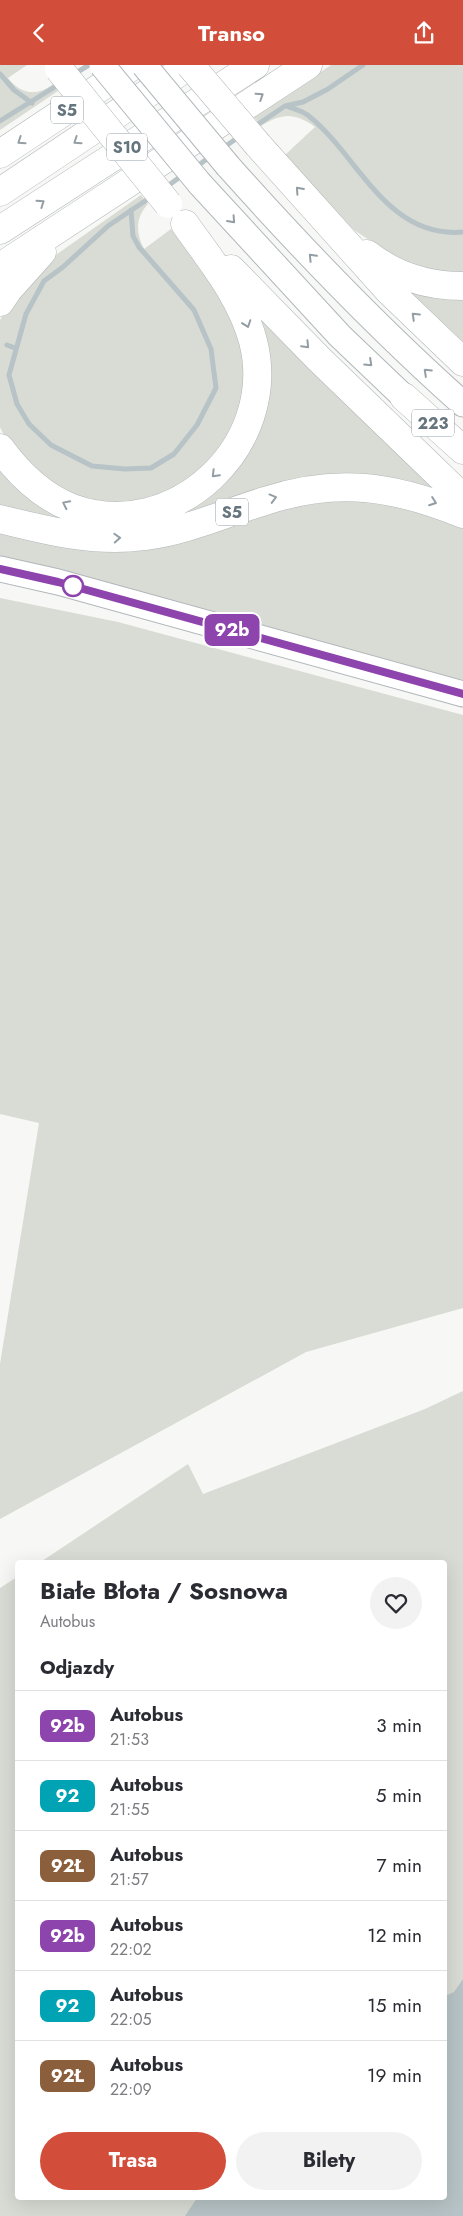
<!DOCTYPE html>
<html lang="pl">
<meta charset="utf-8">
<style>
:root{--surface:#fff;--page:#f2f2f3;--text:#2b2b33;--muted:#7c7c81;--line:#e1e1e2;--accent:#d24e3a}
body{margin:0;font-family:Jost,sans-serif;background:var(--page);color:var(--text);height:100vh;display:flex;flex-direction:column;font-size:19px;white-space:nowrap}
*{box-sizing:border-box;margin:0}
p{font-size:16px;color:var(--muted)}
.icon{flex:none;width:28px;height:28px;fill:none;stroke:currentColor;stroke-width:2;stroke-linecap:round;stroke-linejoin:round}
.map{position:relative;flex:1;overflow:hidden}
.details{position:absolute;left:15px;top:1495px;width:432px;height:640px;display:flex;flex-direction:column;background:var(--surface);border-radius:5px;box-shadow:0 5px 20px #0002}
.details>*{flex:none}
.badge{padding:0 10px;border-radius:8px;font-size:18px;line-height:32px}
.map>.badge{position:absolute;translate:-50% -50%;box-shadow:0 0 0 2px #fff}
h2{padding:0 25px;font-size:19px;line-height:45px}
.round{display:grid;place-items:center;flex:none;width:52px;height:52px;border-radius:26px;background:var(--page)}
.head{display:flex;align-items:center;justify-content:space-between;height:85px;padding:0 25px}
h1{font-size:24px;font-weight:700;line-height:38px}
.action{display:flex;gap:10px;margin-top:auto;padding:10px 25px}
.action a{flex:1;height:58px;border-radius:30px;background:var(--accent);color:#fff;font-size:20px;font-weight:700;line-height:58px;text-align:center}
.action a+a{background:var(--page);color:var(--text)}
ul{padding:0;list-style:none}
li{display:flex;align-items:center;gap:15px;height:70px;padding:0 25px;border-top:1px solid var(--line)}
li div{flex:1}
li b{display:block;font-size:19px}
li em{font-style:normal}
li .badge{min-width:55px;font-weight:700;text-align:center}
header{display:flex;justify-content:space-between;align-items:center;height:65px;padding:0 25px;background:var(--accent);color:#fff;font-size:22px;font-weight:700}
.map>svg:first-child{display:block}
.green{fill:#d8dcd4}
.water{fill:#b7c3c6}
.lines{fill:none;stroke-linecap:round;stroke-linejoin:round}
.stream{stroke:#b7c3c6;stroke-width:5}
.secondary-casing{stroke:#b1b7bb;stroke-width:27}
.highway-casing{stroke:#b2b7b9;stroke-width:29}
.secondary{stroke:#fff;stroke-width:25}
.highway{stroke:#fff;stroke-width:28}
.secondary-bridge-casing{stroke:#b1b7bb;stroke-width:27;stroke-linecap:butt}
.highway-bridge-casing{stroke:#b2b7b9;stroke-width:29;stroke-linecap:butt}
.secondary-bridge{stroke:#fff;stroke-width:25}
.highway-bridge{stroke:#fff;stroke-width:28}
.oneway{stroke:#939ea4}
.line-casing{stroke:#fff;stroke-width:11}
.line{stroke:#8e44ad;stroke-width:8}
.stop-dot{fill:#fff;stroke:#8e44ad;stroke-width:2.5}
.labels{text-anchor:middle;stroke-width:5;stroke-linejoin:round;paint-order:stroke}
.shield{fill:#fff;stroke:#939ea4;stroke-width:1}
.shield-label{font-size:16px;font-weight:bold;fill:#65757d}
</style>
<header><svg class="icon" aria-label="back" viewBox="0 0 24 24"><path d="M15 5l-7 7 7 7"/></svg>Transo<svg class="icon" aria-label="share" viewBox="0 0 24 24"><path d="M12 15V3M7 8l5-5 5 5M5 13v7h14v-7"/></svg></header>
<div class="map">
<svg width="463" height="2151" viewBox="0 0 463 2151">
<rect width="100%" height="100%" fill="#f7f7f5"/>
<!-- green -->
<path class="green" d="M0,0H27L8,13C20,29 37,32 53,19L58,26L0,65Z
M331,0H463V212L404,198L354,165L285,90L315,62C294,47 282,48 261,61L254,52Z
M141,130L148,139C135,153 136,168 144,184L171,164L227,237L247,284L239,360L190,419L142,438L91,437L44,416L8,379L0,362V255L13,233L50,194Z
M404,221L463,233V283Z
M254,246L444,426L403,414L361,410L218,444L107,465L0,446V400L114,459L243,392Z
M386,431L463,460V620L0,495V467L52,479L312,435Z
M0,533L118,557L463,650V1243L306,1287L0,1454V1299L39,1058L0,1049Z
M463,1326V1925L445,1939V1498H39L188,1399L203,1429L425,1344Z
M17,1512L18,2132L206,2133L197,2151H0V1523Z"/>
<!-- water -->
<path class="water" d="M463,1914V2151H185L197,2133L445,2132V1931L454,1927Z"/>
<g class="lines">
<!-- stream -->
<path class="stream" d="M0,9L14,25L32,38
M74,9L89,0
M286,41C293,44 304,46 310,52C359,92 387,174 463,167
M0,56L61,18
M254,62L285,41L303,37L328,24L363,0
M223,83L240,71
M196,102L211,91
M165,123L184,109
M131,145L133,171L139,182L194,245L211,284L216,323L197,360L174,389L151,403L125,404L92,401L51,380L29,359L17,339L9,310L26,249L44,216L63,202L108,161L151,132
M7,280L15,283"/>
<!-- secondary casing -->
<g class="secondary-casing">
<path id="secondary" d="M228,101C302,184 380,265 463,339
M200,119L340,271L404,332
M0,504L58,517L463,629"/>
</g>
<!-- highway casing -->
<g class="highway-casing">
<path id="highway" d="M258,80L389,226L463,297
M0,89L134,0
M0,127L190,0
M0,165L255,0
M367,189C395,211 428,221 463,221
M0,202L308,0
M231,204L319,294L463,433
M0,237L8,225L42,187
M404,332L463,385
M0,383C19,409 41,431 72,443C174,480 280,380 253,276C241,231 211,196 185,159
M0,454C48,466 96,478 145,471C187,466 225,448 265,436C337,412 394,421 463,449"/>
</g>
<!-- secondary -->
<use href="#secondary" class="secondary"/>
<!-- highway -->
<use href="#highway" class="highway"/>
<!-- secondary-bridge casing -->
<g class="secondary-bridge-casing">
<path id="secondary-bridge" d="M102,0L200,119
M144,0L228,101"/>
</g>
<!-- highway-bridge casing -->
<g class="highway-bridge-casing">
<path id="highway-bridge" d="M190,0L258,80
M59,4L168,139"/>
</g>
<!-- secondary-bridge -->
<use href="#secondary-bridge" class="secondary-bridge"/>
<!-- highway-bridge -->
<use href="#highway-bridge" class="highway-bridge"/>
</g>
<!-- one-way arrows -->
<defs><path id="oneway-chevron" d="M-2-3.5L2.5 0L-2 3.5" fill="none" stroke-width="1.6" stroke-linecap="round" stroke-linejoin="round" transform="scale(1.25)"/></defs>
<g class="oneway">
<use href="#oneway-chevron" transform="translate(260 31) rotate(-33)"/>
<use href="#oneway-chevron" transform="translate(21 76) rotate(146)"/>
<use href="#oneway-chevron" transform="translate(77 76) rotate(146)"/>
<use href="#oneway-chevron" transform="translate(299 125) rotate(-132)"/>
<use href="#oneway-chevron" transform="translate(41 138) rotate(-34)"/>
<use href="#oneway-chevron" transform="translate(232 155) rotate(48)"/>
<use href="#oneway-chevron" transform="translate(312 192) rotate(-134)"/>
<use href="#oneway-chevron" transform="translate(415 251) rotate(-136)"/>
<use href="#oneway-chevron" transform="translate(247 259) rotate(71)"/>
<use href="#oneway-chevron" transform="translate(306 280) rotate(46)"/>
<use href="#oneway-chevron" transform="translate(369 298) rotate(43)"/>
<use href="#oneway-chevron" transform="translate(427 307) rotate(-137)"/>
<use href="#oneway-chevron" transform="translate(215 409) rotate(135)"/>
<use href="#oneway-chevron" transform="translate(273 433) rotate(-15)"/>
<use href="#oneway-chevron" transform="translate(433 437) rotate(20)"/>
<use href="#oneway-chevron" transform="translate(66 439) rotate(-154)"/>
<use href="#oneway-chevron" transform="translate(117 473) rotate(-3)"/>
</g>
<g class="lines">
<!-- line casing -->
<g class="line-casing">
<path id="line" d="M0,504L58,517L463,629"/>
</g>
<!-- line -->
<use href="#line" class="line"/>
</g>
<!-- markers -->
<circle class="stop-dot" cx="73" cy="521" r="10"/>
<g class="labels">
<!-- shield labels -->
<g class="shield">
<rect x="51" y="31.5" width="32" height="27" rx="4"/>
<rect x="107" y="68.5" width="40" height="27" rx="4"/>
<rect x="412" y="344.5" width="42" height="27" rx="4"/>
<rect x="216" y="433.5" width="32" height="27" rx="4"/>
</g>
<g class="shield-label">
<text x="67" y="51">S5</text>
<text x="127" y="88">S10</text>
<text x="433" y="364">223</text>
<text x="232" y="453">S5</text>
</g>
</g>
</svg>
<b class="badge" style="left:232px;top:565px;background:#8e44ad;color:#fff">92b</b>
<section class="details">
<div class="head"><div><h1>Białe Błota / Sosnowa</h1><p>Autobus</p></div><a class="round"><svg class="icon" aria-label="heart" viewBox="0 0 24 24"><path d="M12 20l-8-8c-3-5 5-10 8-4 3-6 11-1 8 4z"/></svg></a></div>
<h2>Odjazdy</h2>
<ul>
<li><span class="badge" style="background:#8e44ad;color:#fff">92b</span><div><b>Autobus</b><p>21:53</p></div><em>3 min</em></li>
<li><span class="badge" style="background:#00a3b4;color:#fff">92</span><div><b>Autobus</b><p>21:55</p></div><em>5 min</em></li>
<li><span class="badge" style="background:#8b5e3c;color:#fff">92Ł</span><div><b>Autobus</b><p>21:57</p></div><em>7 min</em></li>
<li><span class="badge" style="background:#8e44ad;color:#fff">92b</span><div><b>Autobus</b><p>22:02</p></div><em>12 min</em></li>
<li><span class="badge" style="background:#00a3b4;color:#fff">92</span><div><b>Autobus</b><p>22:05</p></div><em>15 min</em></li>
<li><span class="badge" style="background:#8b5e3c;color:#fff">92Ł</span><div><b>Autobus</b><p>22:09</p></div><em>19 min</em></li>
</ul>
<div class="action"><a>Trasa</a><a>Bilety</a></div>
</section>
</div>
